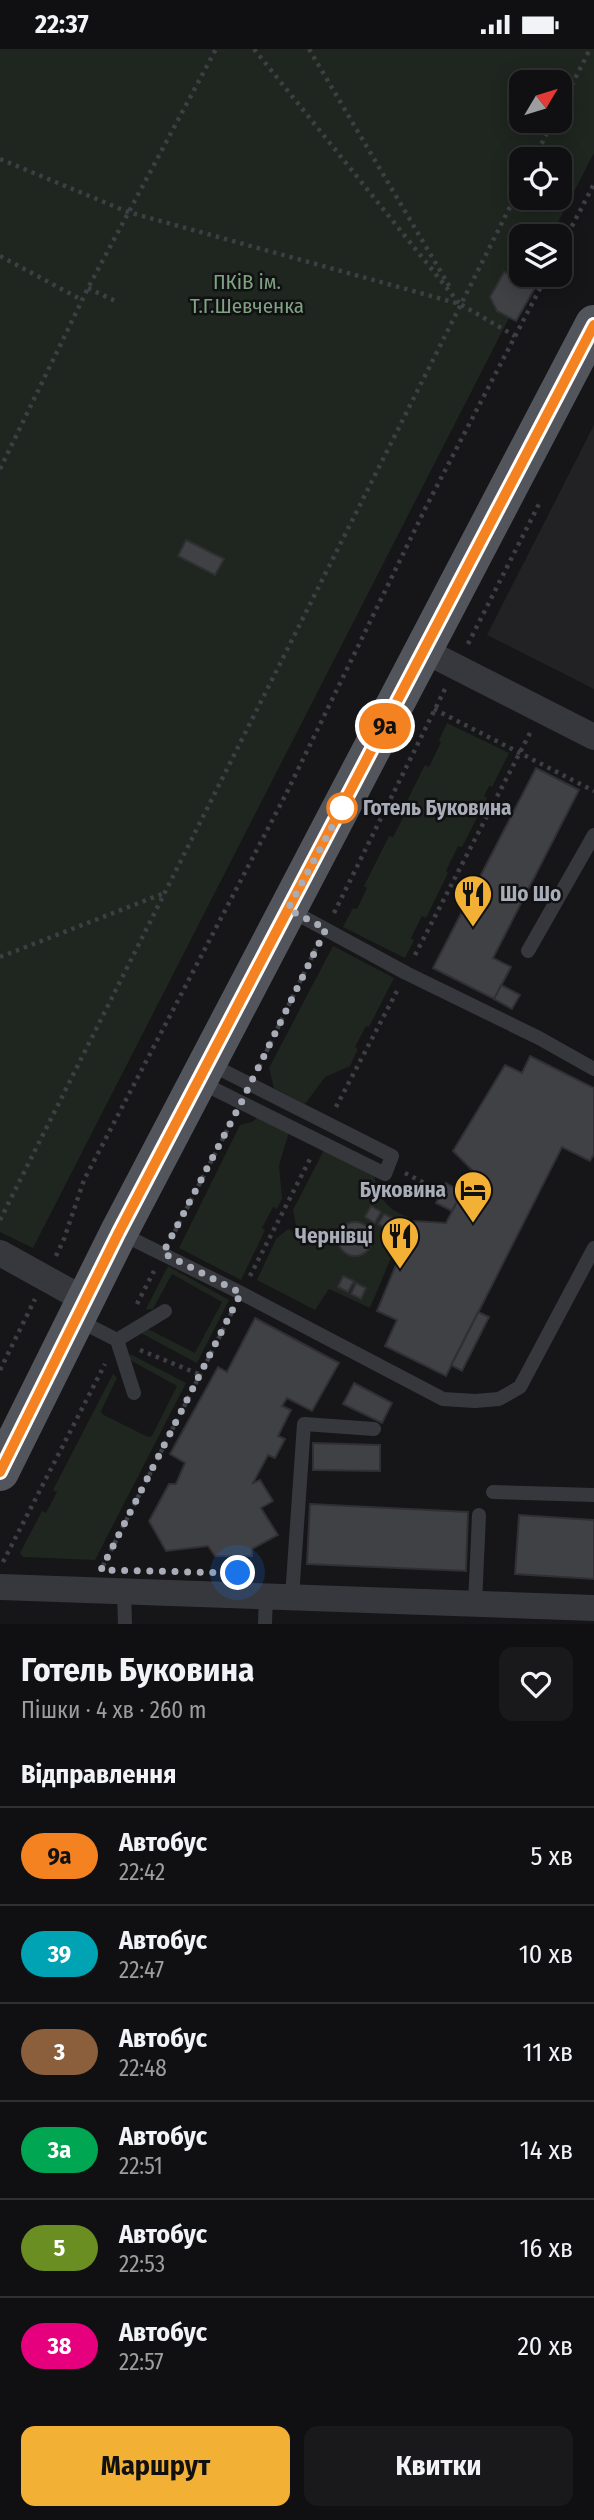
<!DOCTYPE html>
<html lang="uk">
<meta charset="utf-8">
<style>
:root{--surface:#101012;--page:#19191b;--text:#f1f3f6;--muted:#9c9d9f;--line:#303032;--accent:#f2b134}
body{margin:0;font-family:"Fira Sans Condensed",sans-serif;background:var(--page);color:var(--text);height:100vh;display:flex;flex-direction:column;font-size:26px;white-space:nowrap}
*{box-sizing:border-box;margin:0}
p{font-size:23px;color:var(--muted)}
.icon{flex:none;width:38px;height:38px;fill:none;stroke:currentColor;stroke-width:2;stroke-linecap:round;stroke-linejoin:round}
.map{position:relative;height:1575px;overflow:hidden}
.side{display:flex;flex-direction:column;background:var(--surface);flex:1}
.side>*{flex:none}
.badge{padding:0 14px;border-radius:23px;font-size:24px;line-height:46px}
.needle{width:46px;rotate:52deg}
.tools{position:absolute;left:509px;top:21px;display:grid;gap:14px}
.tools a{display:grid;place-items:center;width:63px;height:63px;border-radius:14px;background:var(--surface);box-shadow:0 4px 18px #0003,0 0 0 2px var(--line);font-size:35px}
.you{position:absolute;width:35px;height:35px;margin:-18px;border:5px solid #fff;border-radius:50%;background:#1a73e8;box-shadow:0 0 0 10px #1a73e833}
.map>.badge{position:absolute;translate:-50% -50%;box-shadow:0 0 0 4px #fff}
h2{padding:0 21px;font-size:26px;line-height:63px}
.round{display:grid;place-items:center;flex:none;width:74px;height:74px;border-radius:14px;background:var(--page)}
.head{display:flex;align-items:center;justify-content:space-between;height:119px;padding:0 21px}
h1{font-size:33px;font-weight:700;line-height:52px}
.action{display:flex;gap:14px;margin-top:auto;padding:14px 21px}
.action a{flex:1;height:80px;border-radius:14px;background:var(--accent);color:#111;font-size:28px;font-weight:700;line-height:80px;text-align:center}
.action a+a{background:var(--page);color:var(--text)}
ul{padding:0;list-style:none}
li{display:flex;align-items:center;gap:21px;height:98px;padding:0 21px;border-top:2px solid var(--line)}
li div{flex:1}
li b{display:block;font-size:26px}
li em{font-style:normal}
li .badge{min-width:77px;font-weight:700;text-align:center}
.status{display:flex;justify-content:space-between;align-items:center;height:49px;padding:0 35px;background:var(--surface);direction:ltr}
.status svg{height:19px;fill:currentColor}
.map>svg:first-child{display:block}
.built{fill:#222225}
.green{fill:#1e261f;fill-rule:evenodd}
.building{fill:#404145;stroke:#303034;stroke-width:2}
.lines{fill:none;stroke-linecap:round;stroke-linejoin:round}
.path{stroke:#3d3f44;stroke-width:4.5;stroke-dasharray:3.5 5;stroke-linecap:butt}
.service{stroke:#37383d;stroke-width:14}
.minor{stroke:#37383d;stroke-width:26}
.primary{stroke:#53555c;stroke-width:38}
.line-casing{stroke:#fff;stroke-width:16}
.line{stroke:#f58220;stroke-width:10}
.walk{stroke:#a8adb8;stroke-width:7;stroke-dasharray:0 12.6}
.stop-dot{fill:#fff;stroke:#f58220;stroke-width:3.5}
.labels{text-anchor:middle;stroke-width:5;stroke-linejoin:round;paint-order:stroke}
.park-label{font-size:21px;fill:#7fa381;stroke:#111113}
.stop-label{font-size:21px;font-weight:bold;fill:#a8adb8;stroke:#111113;text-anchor:start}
.poi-label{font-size:21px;font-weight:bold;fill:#a8adb8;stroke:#111113;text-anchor:end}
</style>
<div class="status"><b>22:37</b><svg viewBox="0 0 49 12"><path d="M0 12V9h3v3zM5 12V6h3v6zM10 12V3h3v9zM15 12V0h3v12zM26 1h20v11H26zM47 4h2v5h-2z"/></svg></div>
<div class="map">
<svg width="594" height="1575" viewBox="0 0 594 1575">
<rect width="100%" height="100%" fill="#161618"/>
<!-- built -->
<path class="built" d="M594,376V640L487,586Z"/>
<!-- green -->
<path class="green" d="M0,0H594V104L551,187H522V226H531L33,1199L0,1183ZM522,33H560V72H522ZM522,110H560V149H522Z
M447,674L509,704L492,738L489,737L484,747L487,749L462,798L458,797L446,822L448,824L426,869L422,867L411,889L414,891L405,909L343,878L353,859L357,860L367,839L364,837L389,787L393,788L403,769L400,766L425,716L429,718L441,693L439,691Z
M333,897L394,929L369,978L366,977L355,998L358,1000L350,1017L325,1028L305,1055L274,1039L269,1019Z
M258,1068L289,1083L279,1116L282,1149L277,1160L273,1158L262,1179L265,1181L241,1231L179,1199L240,1076L252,1073Z
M324,1101L374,1125C377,1147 387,1161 408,1168L370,1259L329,1240L315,1261L257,1231L276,1190L288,1180L298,1184L300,1178L296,1176L293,1161Z
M168,1217L229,1251L197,1314L141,1284L144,1278L195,1304L222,1253L172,1225L153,1260H146Z
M130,1305L186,1334L95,1511L23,1508L20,1504L42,1462L46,1464L57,1443L53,1441L113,1325L117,1329L101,1362L102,1365L148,1388L152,1387L177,1337L130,1311Z"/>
<!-- building -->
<path class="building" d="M504,223L535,239L516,272L497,262L490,248Z
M186,491L224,510L215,526L178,507Z
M536,719L579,741L493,909L511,918L494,950L433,919Z
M501,936L520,946L512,960L494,950Z
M530,1007L594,1039V1105L590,1112L562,1098L446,1327L385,1297L397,1271L377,1262L414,1172L446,1174L473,1122L453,1102L505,1016L522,1024Z
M446,1134L462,1143L452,1162L436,1154Z
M371,1157L381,1163L375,1174L365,1168Z
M384,1165L394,1170L389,1181L378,1175Z
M338 1190a17 17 0 1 1 34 0a17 17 0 1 1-34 0Z
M343,1227L354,1232L348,1243L338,1238Z
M356,1234L366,1239L361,1250L351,1245Z
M478,1263L489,1268L462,1322L451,1316Z
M255,1269L339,1314L312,1362L287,1349L282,1357L291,1361L278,1387L285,1390L275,1409L268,1406L253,1434L260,1431L273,1452L261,1459L278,1486L252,1500V1507H215L208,1497L166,1502L149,1472L169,1435H176L185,1414L170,1405L218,1318L227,1323Z
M354,1334L392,1354L382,1374L343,1355Z
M313,1394L380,1396V1422L313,1421Z
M310,1455L468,1463L466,1522L307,1515Z
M519,1466L594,1471V1530L515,1525Z"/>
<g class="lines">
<!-- path -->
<path class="path" d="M254,0L459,254
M309,0L451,240
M560,59L590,0
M0,110L128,163L460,255L515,287
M534,110L553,72
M560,200L594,135
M0,207L82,251
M88,239L115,252
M0,420L88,239L216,0
M468,595L540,453
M434,660L594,742
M334,864L445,640
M415,906L530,684
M0,908L162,845
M259,1018L317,897
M336,1058L397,942
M405,1124L458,1152
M0,1171L522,134
M171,1190L233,1070
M56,1207L64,1190L84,1131L286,745L426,458L547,226
M250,1227L310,1110
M137,1255L154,1222
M140,1301L201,1326
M0,1321L35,1250
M3,1513L105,1315
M103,1517L234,1259"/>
<!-- service -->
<path class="service" d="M290,861L406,924L539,989L594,1020
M528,902L594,786
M200,1033L385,1125L392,1107L208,1014
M120,1184L241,1244L443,1350L475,1352L499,1350L520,1338L594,1199
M76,1270L117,1291L134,1344
M117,1291L165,1262
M493,1443L594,1446
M124,1542L125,1575
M292,1548L304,1375L374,1380
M475,1555L479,1466
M265,1575L266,1547"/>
<!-- minor -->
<path class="minor" d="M425,602L594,688
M0,1204L85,1251
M0,1538L594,1559"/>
<!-- primary -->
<path class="primary" d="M0,1423L119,1183L594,275"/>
</g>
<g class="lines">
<!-- line casing -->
<g class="line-casing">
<path id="line" d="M0,1423L119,1183L594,276"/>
</g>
<!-- line -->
<use href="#line" class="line"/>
<!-- walk -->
<path class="walk" d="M238,1524L101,1521L241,1244L163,1204L241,1054L326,880L288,860L342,759"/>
</g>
<!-- icons -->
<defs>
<g id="restaurant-pin" transform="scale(2.0125)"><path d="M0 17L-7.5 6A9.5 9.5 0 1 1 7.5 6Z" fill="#f2b134" stroke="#111113"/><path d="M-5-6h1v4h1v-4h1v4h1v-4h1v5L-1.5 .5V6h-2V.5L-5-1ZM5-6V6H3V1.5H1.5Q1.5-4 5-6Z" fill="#111"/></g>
<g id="hotel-pin" transform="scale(2.0125)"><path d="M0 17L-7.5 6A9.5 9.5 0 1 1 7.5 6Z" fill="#f2b134" stroke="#111113"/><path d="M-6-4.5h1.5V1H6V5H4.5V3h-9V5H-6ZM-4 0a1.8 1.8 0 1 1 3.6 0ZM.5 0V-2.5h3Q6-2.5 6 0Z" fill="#111"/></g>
</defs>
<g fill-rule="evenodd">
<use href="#restaurant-pin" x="473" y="845"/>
<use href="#hotel-pin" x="473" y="1141"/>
<use href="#restaurant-pin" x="400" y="1187"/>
</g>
<!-- markers -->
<circle class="stop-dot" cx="342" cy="759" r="14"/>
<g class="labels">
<!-- park labels -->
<g class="park-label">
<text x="247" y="240">ПКіВ ім.<tspan x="247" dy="24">Т.Г.Шевченка</tspan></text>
</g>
<!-- stop labels -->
<g class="stop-label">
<text x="363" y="766">Готель Буковина</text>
</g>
<!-- poi labels -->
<g class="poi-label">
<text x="500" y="852" text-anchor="start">Шо Шо</text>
<text x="446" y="1148">Буковина</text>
<text x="373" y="1194">Чернівці</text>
</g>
</g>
</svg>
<div class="tools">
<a><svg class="needle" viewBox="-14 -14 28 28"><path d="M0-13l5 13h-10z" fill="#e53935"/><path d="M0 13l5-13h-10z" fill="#9c9d9f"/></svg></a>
<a><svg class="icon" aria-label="locate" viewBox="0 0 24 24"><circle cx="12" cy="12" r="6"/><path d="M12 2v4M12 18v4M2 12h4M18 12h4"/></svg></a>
<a><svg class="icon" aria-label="layers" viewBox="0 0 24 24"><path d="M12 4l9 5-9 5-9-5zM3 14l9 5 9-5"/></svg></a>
</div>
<div class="you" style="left:238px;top:1524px"></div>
<b class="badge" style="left:385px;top:677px;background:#f58220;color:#111">9а</b>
</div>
<section class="side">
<div class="head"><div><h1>Готель Буковина</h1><p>Пішки · 4 хв · 260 m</p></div><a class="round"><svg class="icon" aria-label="heart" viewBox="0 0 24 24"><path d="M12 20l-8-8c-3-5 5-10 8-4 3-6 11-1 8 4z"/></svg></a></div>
<h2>Відправлення</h2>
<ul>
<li><span class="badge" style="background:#f58220;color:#111">9а</span><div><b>Автобус</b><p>22:42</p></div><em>5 хв</em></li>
<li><span class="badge" style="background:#00a3b4;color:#fff">39</span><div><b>Автобус</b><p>22:47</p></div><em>10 хв</em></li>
<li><span class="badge" style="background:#8b5e3c;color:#fff">3</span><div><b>Автобус</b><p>22:48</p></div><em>11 хв</em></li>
<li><span class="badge" style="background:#00a651;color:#fff">3а</span><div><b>Автобус</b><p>22:51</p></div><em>14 хв</em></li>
<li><span class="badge" style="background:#6b8e23;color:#fff">5</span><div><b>Автобус</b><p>22:53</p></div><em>16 хв</em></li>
<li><span class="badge" style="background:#e6007e;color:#fff">38</span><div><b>Автобус</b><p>22:57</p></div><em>20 хв</em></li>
</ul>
<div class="action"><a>Маршрут</a><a>Квитки</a></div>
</section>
